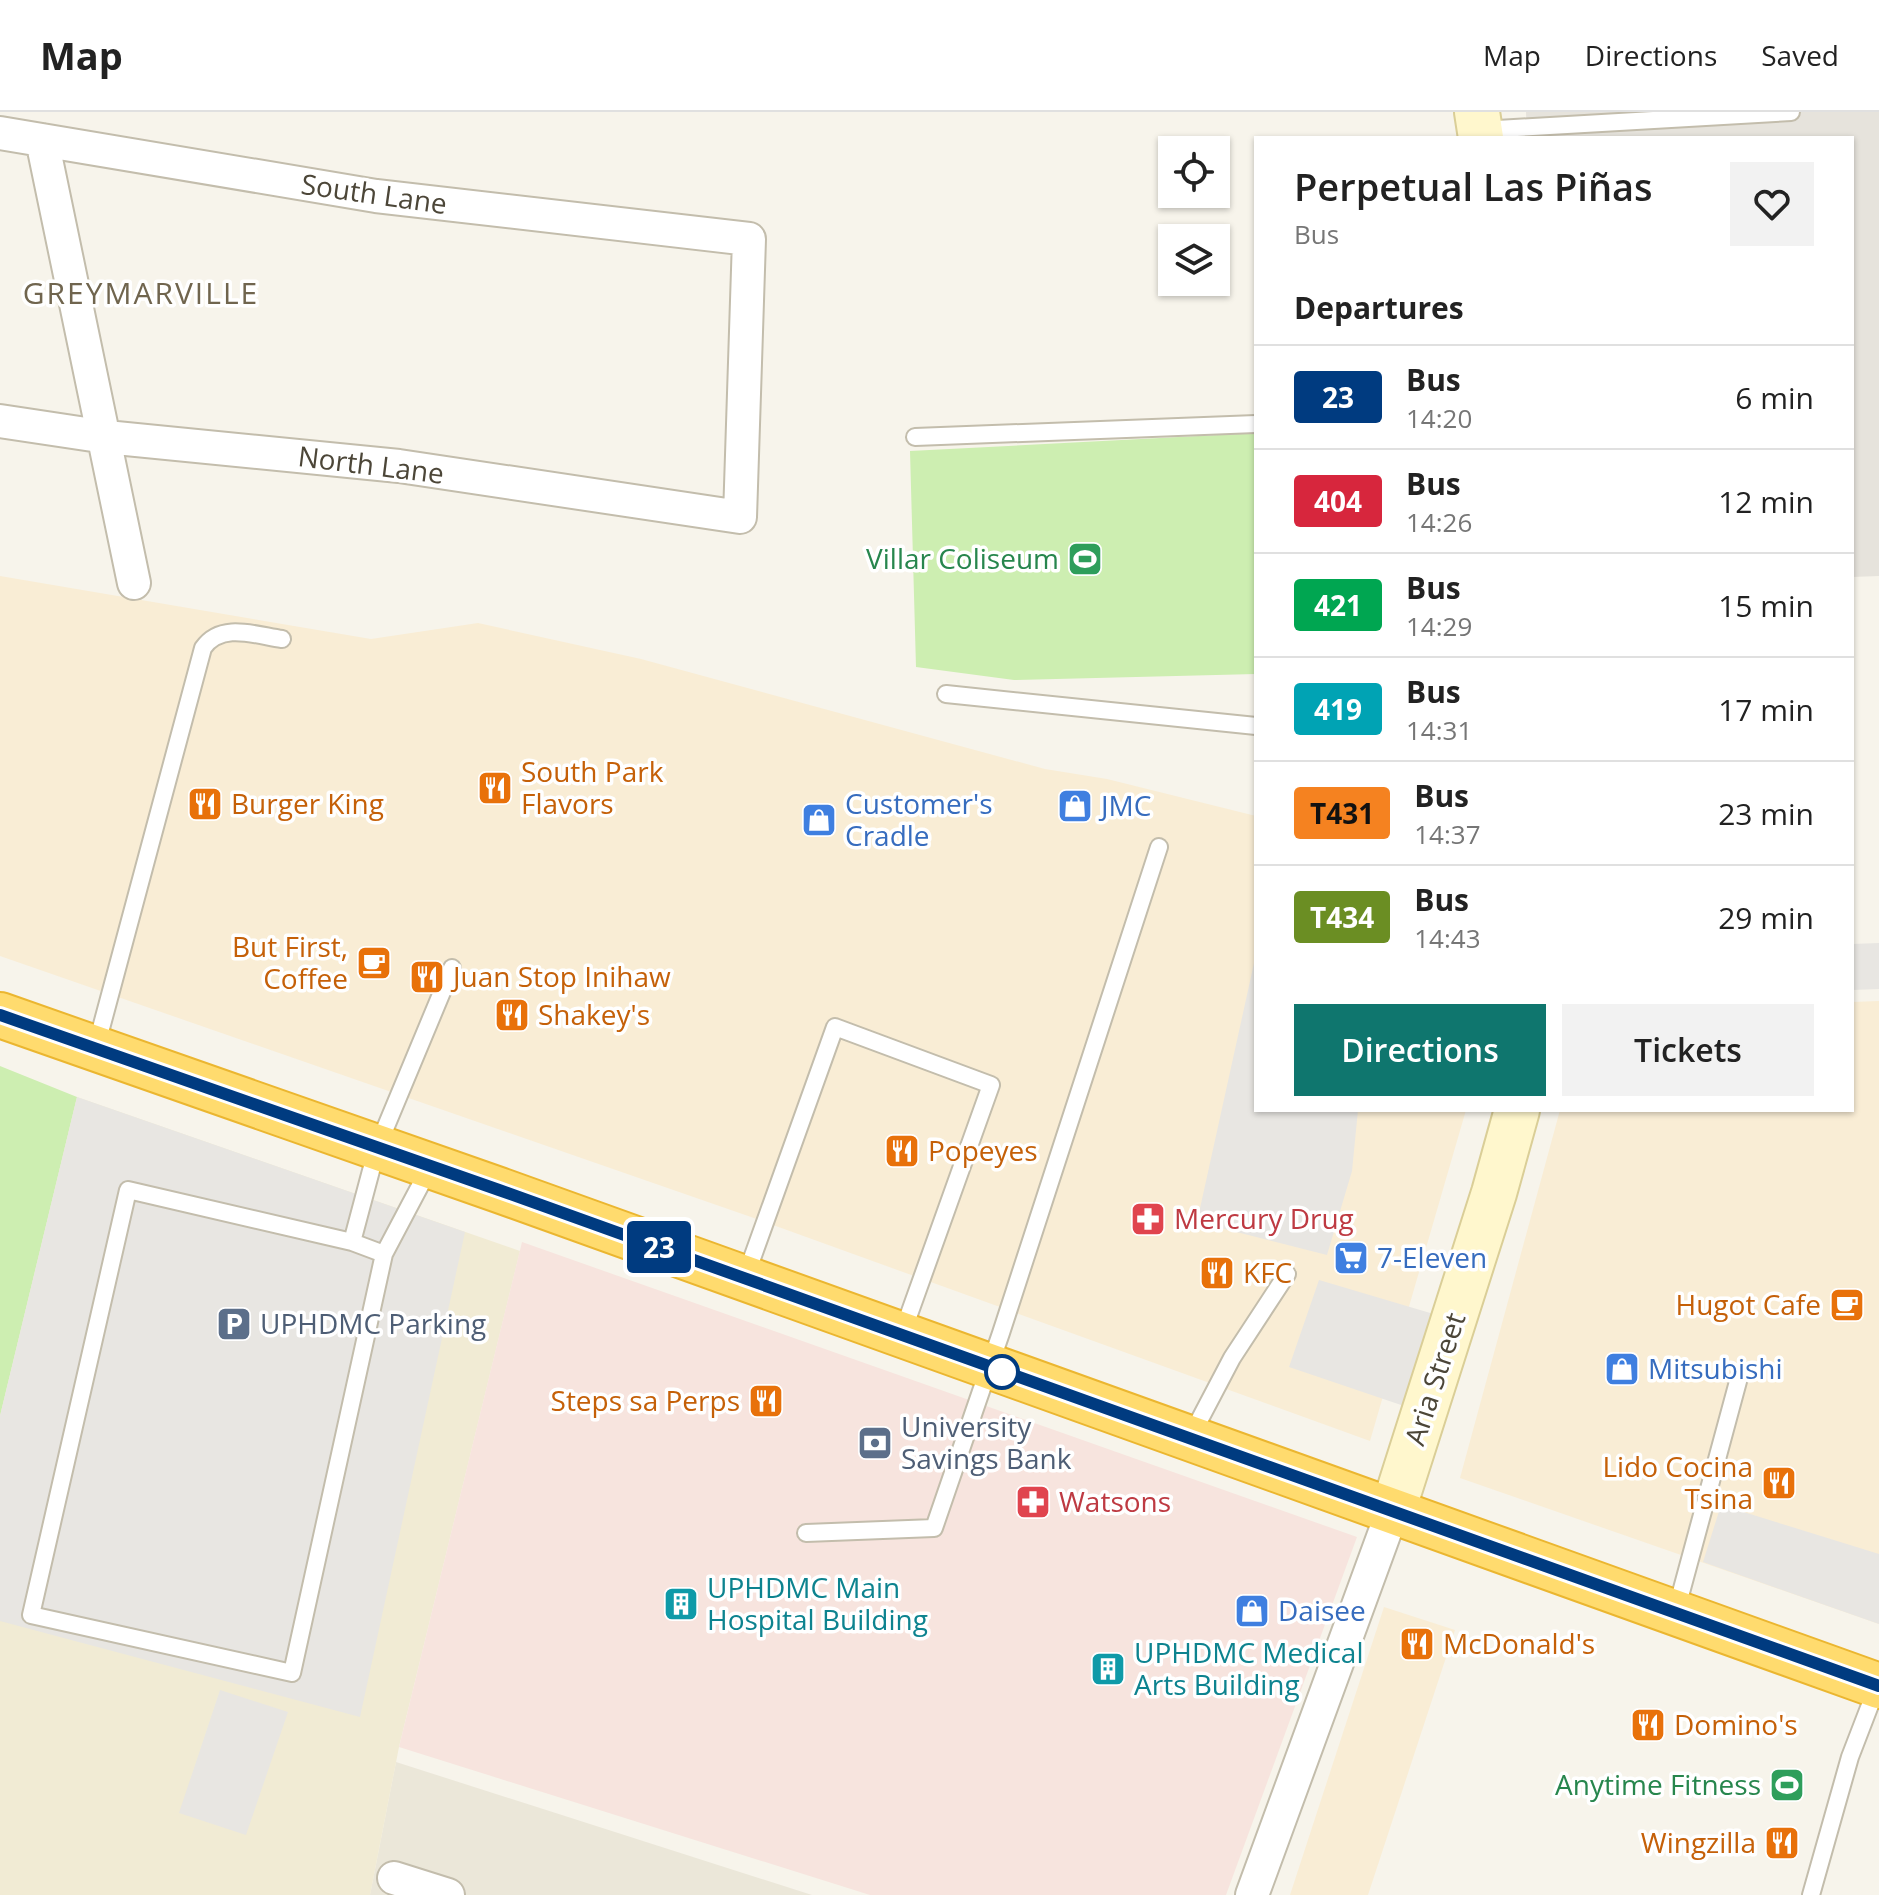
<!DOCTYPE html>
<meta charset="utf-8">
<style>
:root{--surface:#fff;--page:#f2f2f2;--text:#222;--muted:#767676;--line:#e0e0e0;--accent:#0f766e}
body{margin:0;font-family:"Open Sans",sans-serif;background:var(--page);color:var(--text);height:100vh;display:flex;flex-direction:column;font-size:30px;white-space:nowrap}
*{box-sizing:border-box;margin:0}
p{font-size:26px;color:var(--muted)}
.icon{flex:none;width:44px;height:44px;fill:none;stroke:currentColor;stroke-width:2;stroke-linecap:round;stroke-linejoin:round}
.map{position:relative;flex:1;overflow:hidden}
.panel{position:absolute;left:1254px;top:24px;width:600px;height:976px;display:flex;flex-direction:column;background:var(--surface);border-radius:0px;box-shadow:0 2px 6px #0004}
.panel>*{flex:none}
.badge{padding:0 16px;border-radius:6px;font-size:28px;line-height:52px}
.tools{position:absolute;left:1158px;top:24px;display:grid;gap:16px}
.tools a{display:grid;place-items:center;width:72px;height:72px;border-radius:0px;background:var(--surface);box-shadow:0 2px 6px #0004;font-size:40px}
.map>.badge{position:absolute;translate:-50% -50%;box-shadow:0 0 0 4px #fff}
h2{padding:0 40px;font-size:30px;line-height:72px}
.round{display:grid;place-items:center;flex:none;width:84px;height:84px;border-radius:0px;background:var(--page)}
.headline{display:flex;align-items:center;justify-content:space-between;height:136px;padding:0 40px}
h1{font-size:38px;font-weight:600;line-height:60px}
.cta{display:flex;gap:16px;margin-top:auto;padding:16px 40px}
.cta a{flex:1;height:92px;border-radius:0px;background:var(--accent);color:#fff;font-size:32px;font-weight:600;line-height:92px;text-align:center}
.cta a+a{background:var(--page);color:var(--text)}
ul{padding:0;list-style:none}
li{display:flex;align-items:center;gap:24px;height:104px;padding:0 40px;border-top:2px solid var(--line)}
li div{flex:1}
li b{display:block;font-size:30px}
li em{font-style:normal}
li .badge{min-width:88px;font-weight:700;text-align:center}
header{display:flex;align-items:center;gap:48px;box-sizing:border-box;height:112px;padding:0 40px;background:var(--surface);border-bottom:2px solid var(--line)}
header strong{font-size:38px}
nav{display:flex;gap:44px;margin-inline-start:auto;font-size:28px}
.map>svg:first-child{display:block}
.residential{fill:#ebe7d9}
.commercial{fill:#f9edd5}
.industrial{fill:#e6e3dc}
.education{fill:#f1ebd4}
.medical{fill:#f7e4de}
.green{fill:#cdeeb1}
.parking{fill:#e8e6e2}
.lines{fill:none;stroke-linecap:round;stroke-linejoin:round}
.lane-casing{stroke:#c3bdac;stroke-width:20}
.street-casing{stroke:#c3bdac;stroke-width:36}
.secondary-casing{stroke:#dace97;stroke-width:48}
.highway-casing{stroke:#ebb630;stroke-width:48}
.lane{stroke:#fff;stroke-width:16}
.street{stroke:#fff;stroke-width:32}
.secondary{stroke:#fff7cd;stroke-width:44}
.highway{stroke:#ffdb6e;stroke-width:44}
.line-casing{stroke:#fff;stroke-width:18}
.line{stroke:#003b80;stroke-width:12}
.stop-dot{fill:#fff;stroke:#003b80;stroke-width:4}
.labels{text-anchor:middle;stroke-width:7;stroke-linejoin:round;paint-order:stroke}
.street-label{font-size:28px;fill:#4c4638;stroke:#fff}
.leisure-label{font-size:28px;fill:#27864d;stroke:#fff;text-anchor:end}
.food-label{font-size:28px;fill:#c56008;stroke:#fff;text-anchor:start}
.shop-label{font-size:28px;fill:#366cbe;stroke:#fff;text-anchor:start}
.health-label{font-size:28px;fill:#be3a42;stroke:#fff;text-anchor:start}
.service-label{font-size:28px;fill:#4e5e75;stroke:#fff;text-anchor:start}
.culture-label{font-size:28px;fill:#0d838f;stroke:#fff;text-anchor:start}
.neighbourhood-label{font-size:30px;letter-spacing:2px;fill:#70654e;stroke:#fff}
</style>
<header>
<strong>Map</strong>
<nav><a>Map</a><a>Directions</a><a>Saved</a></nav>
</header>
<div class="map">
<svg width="1879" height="1783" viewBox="0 0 1879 1783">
<rect width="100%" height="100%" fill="#f7f4eb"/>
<!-- residential -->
<path class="residential" d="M396,1650L812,1783H370Z"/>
<!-- commercial -->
<path class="commercial" d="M0,464L371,527L478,511L641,547L1045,657L1107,667L1256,704V998H1466L1370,1329L751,1105L0,844Z
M1879,889V1512L1460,1366L1560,998H1852V890Z
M1384,1495L1455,1518L1368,1783H1290Z"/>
<!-- industrial -->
<path class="industrial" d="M1526,0H1879V464L1852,465V26H1527Z"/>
<!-- education -->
<path class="education" d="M77,985L520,1139L399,1635L370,1783H0V1304Z"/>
<!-- medical -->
<path class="medical" d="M522,1130L1357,1425L1226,1783H870L399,1635Z"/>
<!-- green -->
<path class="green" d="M1256,321V562L1014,568L916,555L910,339Z
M0,954L77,985L0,1304Z"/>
<!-- parking -->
<path class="parking" d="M1879,831V877L1852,878V832Z
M1256,842V998H1358L1352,1059L1327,1143L1197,1110Z
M77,985L465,1120L360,1605L0,1509V1304Z
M1319,1168L1437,1203L1404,1294L1289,1255Z
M1721,1393L1879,1442V1512L1703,1450Z
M220,1578L288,1600L246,1723L179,1701Z"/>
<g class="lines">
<!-- lane casing -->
<g class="lane-casing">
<path id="lane" d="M1481,18L1791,0
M915,325L1256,312
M946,582L1256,614
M96,935L203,536C221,510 255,523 282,527
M352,1130L377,1036L452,856
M384,1142L352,1130L128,1078L31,1503L292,1561L384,1142L430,1055
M745,1166L835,915L991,973L902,1222
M1190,1326L1232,1246L1287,1162
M806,1421L934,1416L1001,1221L1159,735
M1676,1499L1740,1262
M1811,1783L1850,1645L1877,1575"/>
</g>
<!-- street casing -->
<g class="street-casing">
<path id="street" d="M0,21L376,84L749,127L740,405L399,354L106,325L0,309
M42,28L134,471
M394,1766L448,1783
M1252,1783L1393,1398"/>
</g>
<!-- secondary casing -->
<g class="secondary-casing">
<path id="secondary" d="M1477,0L1481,26
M1393,1398L1494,1081L1517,998"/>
</g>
<!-- highway casing -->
<g class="highway-casing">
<path id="highway" d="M0,903L499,1078L1879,1574"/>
</g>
<!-- lane -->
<use href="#lane" class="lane"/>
<!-- street -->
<use href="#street" class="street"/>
<!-- secondary -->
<use href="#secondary" class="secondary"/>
<!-- highway -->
<use href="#highway" class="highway"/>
</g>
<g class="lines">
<!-- line casing -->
<g class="line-casing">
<path id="line" d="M0,903L499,1078L1879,1574"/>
</g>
<!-- line -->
<use href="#line" class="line"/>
</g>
<!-- icons -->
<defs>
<g id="stadium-square" transform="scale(1.8)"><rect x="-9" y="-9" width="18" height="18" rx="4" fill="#2e9e5b" stroke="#fff"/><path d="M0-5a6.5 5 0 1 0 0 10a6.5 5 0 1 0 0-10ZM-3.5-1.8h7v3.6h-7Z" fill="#fff"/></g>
<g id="restaurant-square" transform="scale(1.8)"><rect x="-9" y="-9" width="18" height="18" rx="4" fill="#e8710a" stroke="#fff"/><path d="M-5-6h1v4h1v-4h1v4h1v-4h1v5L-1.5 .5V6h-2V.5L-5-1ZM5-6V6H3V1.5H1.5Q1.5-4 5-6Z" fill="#fff"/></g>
<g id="shop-square" transform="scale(1.8)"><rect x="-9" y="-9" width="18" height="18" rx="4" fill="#3f7fe0" stroke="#fff"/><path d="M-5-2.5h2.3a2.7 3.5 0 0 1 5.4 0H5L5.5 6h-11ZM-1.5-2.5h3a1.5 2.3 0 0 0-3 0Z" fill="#fff"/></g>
<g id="cafe-square" transform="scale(1.8)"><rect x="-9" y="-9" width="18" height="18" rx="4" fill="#e8710a" stroke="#fff"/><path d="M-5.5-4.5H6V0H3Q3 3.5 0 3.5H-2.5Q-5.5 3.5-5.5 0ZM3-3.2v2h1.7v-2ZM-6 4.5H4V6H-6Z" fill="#fff"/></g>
<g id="pharmacy-square" transform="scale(1.8)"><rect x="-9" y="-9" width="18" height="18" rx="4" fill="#e0444e" stroke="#fff"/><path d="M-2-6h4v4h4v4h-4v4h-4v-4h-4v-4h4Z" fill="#fff"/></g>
<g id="supermarket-square" transform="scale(1.8)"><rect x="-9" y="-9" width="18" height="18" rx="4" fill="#3f7fe0" stroke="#fff"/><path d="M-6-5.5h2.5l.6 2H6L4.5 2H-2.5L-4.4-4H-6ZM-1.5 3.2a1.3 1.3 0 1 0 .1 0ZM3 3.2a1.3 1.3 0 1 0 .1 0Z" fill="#fff"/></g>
<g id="parking-square" transform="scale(1.8)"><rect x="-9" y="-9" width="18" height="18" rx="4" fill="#5c6f8a" stroke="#fff"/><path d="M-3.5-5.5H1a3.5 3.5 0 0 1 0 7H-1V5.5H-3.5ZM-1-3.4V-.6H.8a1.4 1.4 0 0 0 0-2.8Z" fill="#fff"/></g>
<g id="bank-square" transform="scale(1.8)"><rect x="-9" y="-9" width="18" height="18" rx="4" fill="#5c6f8a" stroke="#fff"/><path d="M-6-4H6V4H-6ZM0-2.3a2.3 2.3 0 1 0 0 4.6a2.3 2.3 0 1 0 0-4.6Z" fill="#fff"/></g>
<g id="building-square" transform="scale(1.8)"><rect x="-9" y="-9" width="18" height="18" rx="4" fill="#0f9aa8" stroke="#fff"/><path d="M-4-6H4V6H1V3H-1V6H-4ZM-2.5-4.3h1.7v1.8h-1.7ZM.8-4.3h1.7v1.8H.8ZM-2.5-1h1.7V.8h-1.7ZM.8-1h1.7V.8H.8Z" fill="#fff"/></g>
</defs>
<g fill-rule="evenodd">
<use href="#stadium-square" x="1085" y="447"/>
<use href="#restaurant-square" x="495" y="676"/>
<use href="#restaurant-square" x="205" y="692"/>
<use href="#shop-square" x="1075" y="694"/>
<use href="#shop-square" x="819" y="708"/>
<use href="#cafe-square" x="374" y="851"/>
<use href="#restaurant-square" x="427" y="865"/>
<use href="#restaurant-square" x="512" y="903"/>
<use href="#restaurant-square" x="902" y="1039"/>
<use href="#pharmacy-square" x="1148" y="1107"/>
<use href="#supermarket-square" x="1351" y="1146"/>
<use href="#restaurant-square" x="1217" y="1161"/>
<use href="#cafe-square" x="1847" y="1193"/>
<use href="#parking-square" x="234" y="1212"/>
<use href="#shop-square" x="1622" y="1257"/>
<use href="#restaurant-square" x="766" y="1289"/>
<use href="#bank-square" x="875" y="1331"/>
<use href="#restaurant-square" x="1779" y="1371"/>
<use href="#pharmacy-square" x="1033" y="1390"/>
<use href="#building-square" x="681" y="1492"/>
<use href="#shop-square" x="1252" y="1499"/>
<use href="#restaurant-square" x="1417" y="1532"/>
<use href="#building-square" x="1108" y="1557"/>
<use href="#restaurant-square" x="1648" y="1613"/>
<use href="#stadium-square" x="1787" y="1673"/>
<use href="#restaurant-square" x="1782" y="1731"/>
</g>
<!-- markers -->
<circle class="stop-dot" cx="1002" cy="1260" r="16"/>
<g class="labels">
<!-- street labels -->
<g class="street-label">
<text transform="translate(374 82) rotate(8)" y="10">South Lane</text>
<text transform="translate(371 353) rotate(7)" y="10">North Lane</text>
<text transform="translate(1435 1267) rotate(-72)" y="10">Aria Street</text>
</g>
<!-- leisure labels -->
<g class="leisure-label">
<text x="1059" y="457">Villar Coliseum</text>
<text x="1761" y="1683">Anytime Fitness</text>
</g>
<!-- food labels -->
<g class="food-label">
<text x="521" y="670">South Park<tspan x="521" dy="32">Flavors</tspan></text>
<text x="231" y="702">Burger King</text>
<text x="348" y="845" text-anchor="end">But First,<tspan x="348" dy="32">Coffee</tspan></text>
<text x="453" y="875">Juan Stop Inihaw</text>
<text x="538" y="913">Shakey's</text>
<text x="928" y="1049">Popeyes</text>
<text x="1243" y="1171">KFC</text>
<text x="1821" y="1203" text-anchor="end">Hugot Cafe</text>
<text x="740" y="1299" text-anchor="end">Steps sa Perps</text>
<text x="1753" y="1365" text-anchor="end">Lido Cocina<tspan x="1753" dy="32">Tsina</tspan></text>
<text x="1443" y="1542">McDonald's</text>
<text x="1674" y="1623">Domino's</text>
<text x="1756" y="1741" text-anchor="end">Wingzilla</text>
</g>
<!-- shop labels -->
<g class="shop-label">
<text x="845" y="702">Customer's<tspan x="845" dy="32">Cradle</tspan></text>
<text x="1101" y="704">JMC</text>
<text x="1377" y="1156">7-Eleven</text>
<text x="1648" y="1267">Mitsubishi</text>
<text x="1278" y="1509">Daisee</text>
</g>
<!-- health labels -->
<g class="health-label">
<text x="1174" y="1117">Mercury Drug</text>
<text x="1059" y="1400">Watsons</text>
</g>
<!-- service labels -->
<g class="service-label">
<text x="260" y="1222">UPHDMC Parking</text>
<text x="901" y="1325">University<tspan x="901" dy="32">Savings Bank</tspan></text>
</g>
<!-- culture labels -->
<g class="culture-label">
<text x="707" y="1486">UPHDMC Main<tspan x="707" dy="32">Hospital Building</tspan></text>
<text x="1134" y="1551">UPHDMC Medical<tspan x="1134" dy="32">Arts Building</tspan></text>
</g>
<!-- neighbourhood labels -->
<g class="neighbourhood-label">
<text x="141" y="192">GREYMARVILLE</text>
</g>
</g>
</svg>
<div class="tools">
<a><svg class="icon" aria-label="locate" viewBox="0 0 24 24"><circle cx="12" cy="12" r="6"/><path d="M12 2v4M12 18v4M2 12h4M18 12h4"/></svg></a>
<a><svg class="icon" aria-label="layers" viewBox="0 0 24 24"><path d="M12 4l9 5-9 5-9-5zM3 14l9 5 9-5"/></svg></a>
</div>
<b class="badge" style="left:659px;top:1135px;background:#003b80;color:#fff">23</b>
<section class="panel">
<div class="headline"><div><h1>Perpetual Las Piñas</h1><p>Bus</p></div><a class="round"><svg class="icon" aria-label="heart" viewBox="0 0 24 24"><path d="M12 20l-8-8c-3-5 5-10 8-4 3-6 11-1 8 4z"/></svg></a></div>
<h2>Departures</h2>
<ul>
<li><span class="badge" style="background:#003b80;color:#fff">23</span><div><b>Bus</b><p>14:20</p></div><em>6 min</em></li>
<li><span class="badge" style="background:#d7263d;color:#fff">404</span><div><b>Bus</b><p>14:26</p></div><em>12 min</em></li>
<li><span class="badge" style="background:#00a651;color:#fff">421</span><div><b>Bus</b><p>14:29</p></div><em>15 min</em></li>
<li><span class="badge" style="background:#00a3b4;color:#fff">419</span><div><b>Bus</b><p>14:31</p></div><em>17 min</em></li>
<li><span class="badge" style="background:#f58220;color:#111">T431</span><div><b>Bus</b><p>14:37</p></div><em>23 min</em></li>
<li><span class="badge" style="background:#6b8e23;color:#fff">T434</span><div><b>Bus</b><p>14:43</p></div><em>29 min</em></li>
</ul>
<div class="cta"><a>Directions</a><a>Tickets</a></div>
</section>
</div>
